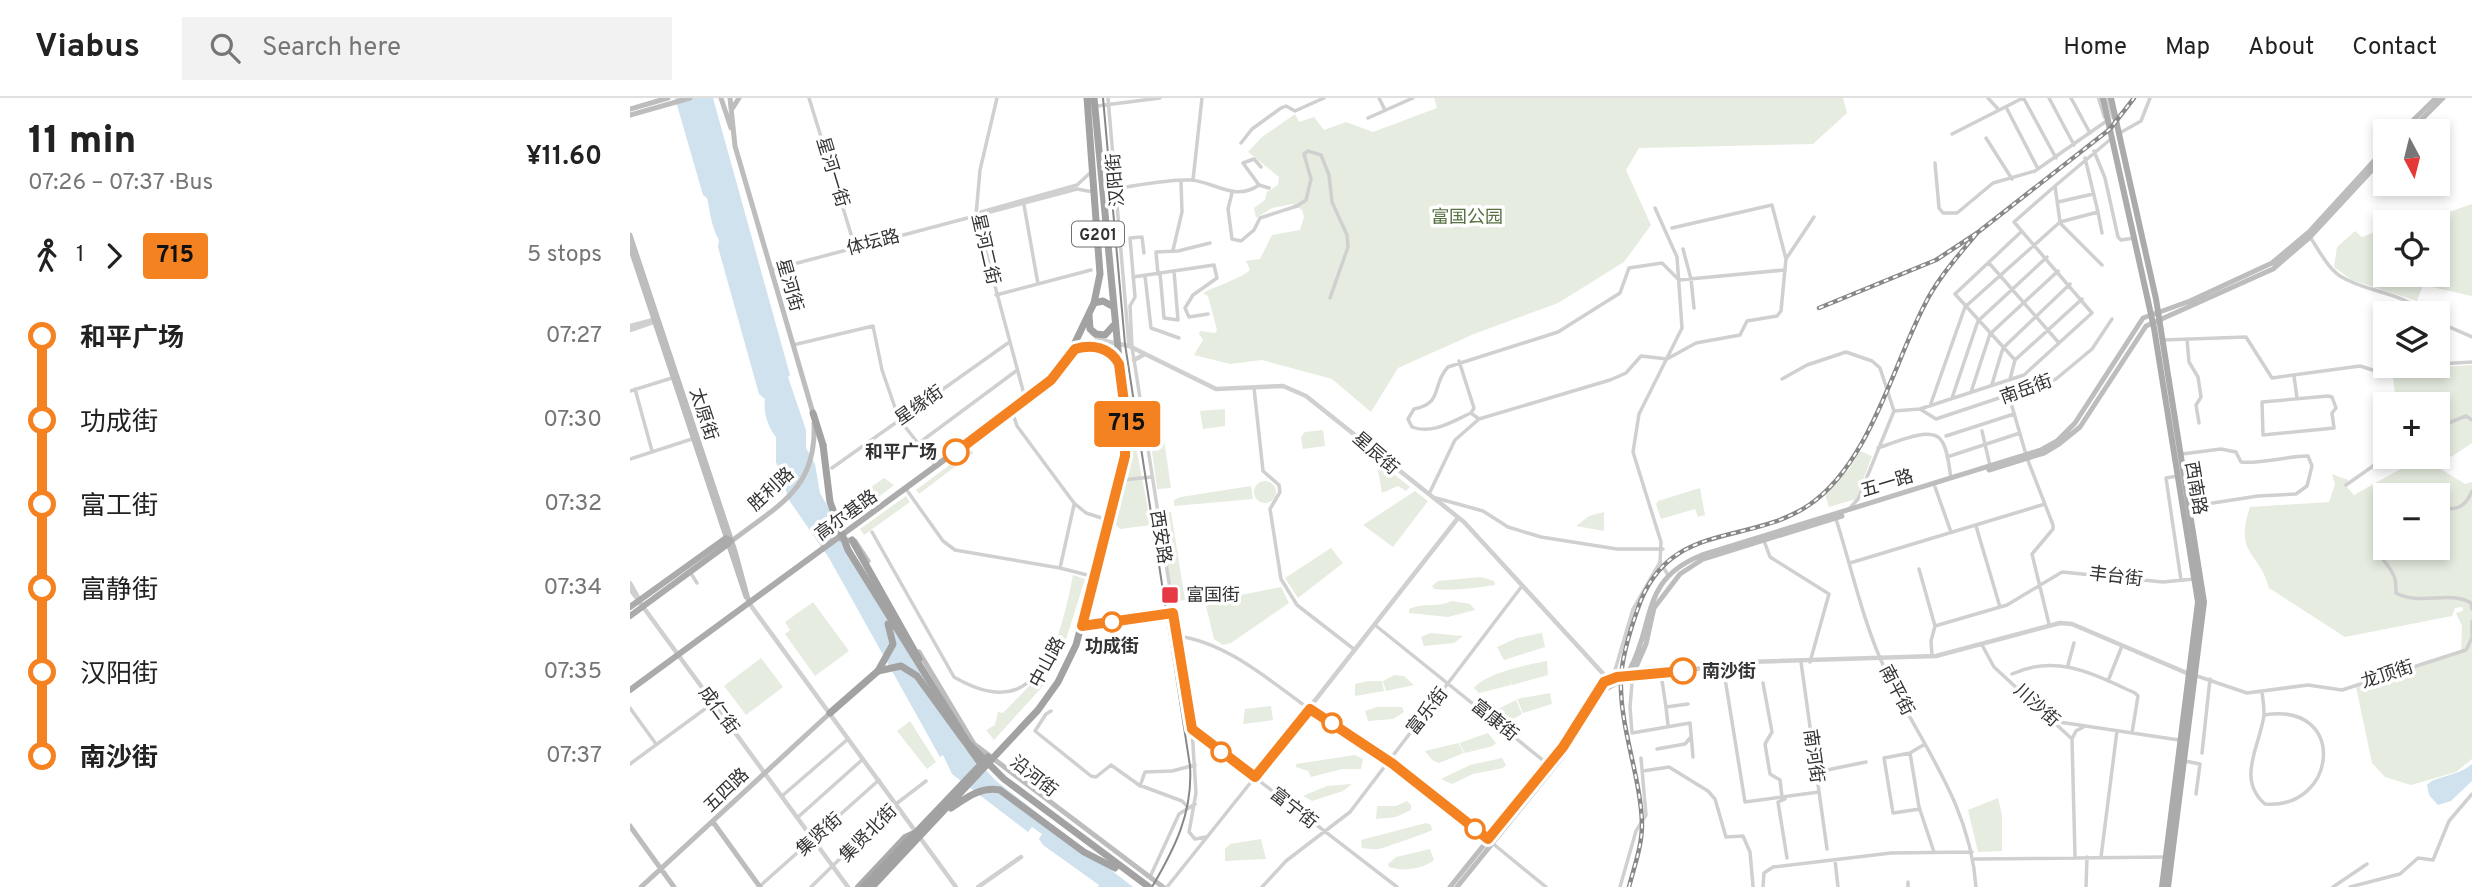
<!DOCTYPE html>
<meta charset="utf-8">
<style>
:root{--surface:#fff;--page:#f2f2f2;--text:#222;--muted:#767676;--line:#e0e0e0}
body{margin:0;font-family:Overpass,"Noto Sans SC",sans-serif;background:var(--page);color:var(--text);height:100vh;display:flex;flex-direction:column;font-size:26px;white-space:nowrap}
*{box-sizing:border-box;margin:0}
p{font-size:23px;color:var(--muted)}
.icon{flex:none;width:38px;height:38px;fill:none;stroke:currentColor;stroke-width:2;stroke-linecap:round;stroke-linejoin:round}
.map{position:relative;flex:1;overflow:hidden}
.drawer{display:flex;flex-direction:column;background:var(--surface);width:630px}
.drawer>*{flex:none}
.badge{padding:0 14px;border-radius:5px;font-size:24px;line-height:46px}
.needle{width:46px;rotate:173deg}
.buttons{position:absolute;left:1743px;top:21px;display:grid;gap:14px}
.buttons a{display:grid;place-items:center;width:77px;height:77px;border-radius:0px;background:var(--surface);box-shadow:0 4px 10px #0003;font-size:35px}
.map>.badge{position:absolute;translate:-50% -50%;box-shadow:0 0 0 4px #fff}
.legs{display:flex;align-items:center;gap:10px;height:77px;padding:0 28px;font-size:23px}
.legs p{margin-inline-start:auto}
.summary{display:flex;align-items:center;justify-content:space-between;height:119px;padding:0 28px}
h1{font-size:38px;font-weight:800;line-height:52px}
ul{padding:0 28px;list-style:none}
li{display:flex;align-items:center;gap:24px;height:84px;font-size:26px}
li i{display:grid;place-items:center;width:10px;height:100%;margin:0 9px;background:currentColor}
li i::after{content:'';width:18px;height:18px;margin:-9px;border:5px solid;border-radius:50%;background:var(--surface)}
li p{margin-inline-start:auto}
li:first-child i{background:linear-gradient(#0000 50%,currentColor 0)}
li:last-child i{background:linear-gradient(currentColor 50%,#0000 0)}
header{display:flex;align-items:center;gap:42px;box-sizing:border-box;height:98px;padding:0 35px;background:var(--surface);border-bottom:2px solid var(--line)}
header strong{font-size:33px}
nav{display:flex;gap:38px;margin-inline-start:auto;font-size:24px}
.search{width:490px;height:63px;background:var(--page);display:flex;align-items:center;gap:18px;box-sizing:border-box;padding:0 24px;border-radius:0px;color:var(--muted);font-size:26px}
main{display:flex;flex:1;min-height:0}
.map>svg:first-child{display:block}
.green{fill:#e6ecdf;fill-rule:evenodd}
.water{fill:#cfe2ee}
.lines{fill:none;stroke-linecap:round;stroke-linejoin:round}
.minor{stroke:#d0d0d0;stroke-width:3.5}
.tertiary{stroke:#d0d0d0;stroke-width:4.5}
.secondary{stroke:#bdbdbd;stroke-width:5}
.primary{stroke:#ababab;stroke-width:6}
.trunk{stroke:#a2a2a2;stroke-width:7}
.tram{stroke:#888;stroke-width:2}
.rail-casing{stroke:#888;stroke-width:4.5}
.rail{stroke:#fff;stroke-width:2;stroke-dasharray:5;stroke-linecap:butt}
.trunk-bridge{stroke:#a2a2a2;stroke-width:7}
.line-1-casing{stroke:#fff;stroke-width:16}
.line-1{stroke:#f58220;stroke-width:10}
.stop-1-dot{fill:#fff;stroke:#f58220;stroke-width:3.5}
.poi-dot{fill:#e63946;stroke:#fff;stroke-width:2.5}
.labels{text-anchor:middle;stroke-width:7;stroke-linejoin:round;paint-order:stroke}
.shield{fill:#fff;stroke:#707070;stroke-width:2}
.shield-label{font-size:16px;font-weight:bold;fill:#333}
.street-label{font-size:18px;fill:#333;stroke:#fff}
.park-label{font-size:18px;fill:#56703f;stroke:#fff}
.stop-label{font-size:18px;font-weight:bold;fill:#333;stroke:#fff;text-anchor:end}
.poi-label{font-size:18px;fill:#333;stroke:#fff;text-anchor:start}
</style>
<header>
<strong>Viabus</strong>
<div class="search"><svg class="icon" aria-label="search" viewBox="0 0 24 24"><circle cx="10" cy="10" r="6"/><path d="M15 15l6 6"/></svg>Search here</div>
<nav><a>Home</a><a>Map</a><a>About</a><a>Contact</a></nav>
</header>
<main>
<section class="drawer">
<div class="summary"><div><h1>11 min</h1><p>07:26 – 07:37 · Bus</p></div><b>¥11.60</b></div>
<div class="legs"><svg class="icon" aria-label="walk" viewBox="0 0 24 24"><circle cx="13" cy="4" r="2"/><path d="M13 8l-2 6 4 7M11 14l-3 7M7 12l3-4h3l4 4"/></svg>1<svg class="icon" aria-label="forward" viewBox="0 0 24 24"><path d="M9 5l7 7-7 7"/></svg><b class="badge" style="background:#f58220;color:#111">715</b><p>5 stops</p></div>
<ul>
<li><i style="color:#f58220"></i><b>和平广场</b><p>07:27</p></li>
<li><i style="color:#f58220"></i><span>功成街</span><p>07:30</p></li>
<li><i style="color:#f58220"></i><span>富工街</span><p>07:32</p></li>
<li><i style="color:#f58220"></i><span>富静街</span><p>07:34</p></li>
<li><i style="color:#f58220"></i><span>汉阳街</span><p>07:35</p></li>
<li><i style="color:#f58220"></i><b>南沙街</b><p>07:37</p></li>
</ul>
</section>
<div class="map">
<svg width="1842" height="789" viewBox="0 0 1842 789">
<rect width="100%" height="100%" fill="#fff"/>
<!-- green -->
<path class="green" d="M804,0H1213L1217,15L1183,46L1009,50L996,72L1021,127L994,164L928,205L844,236L768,270L741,314L702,281L632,262L600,266L564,257L573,242L569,236L570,233L585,235L587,232L578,198L573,195C584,189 614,179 620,172L616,163L630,161L642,137L670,132L674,119L672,112L663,106L642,110L626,120L624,110L635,102L637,94L648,87L649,79L618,54L632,39L665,16L669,24L684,19L694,32L716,24L743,34L807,10Z
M1842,106V198L1793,187L1787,203L1722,182L1704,169L1707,149L1725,133L1732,139L1755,130V177H1808V124H1770L1791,116L1810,117Z
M1842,267V345L1821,359L1808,344V306H1766L1763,279L1799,270Z
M595,311V328L573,331L570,313Z
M530,314L541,390L527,391L517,316Z
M693,332L695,348L673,351L671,339L675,334Z
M503,333L521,427L490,431L484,425L500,364Z
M341,351L343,355L289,396L286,392Z
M1230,353L1242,358L1226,401L1199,409L1195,396L1219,371Z
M1796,362L1835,386L1842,384V661L1826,674L1781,687L1755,679L1742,665L1726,589L1831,555L1832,528L1826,515L1833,513V509L1825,510L1822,518L1715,539L1639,490C1629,452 1604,458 1620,409L1699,404L1705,386L1702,376L1718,382L1717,389L1724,397L1783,364ZM1755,397H1808V450H1755Z
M750,365L780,389L776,393L768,388L752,395L747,367Z
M254,380L264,387L224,418H220L216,407Z
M624 394a11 11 0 1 1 22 0a11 11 0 1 1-22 0Z
M621,388L623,401L544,408V402L551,399Z
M1070,390L1075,417L1068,419L1065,411L1031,421L1026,406L1028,403Z
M785,393L798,403L763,449L733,427Z
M276,398L280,404L234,437L230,431Z
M541,414L555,502L542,504L529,416Z
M974,414V433L946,428L959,418Z
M701,450L713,465L668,500L655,480Z
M443,477L455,481L433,551L420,576L413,571C429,542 437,509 443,477Z
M851,479L864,483L865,487C845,490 823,493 804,491L802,488L808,483Z
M651,489L659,505L601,545L593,547L584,541L576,508L596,500Z
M822,503L840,506L845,512L818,519L779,515V511C793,504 809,510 822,503Z
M183,504L219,553L185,578L155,536L160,532L155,524Z
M800,535L833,538L824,545L794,548L791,539Z
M912,535L915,549L874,562L867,549L887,540Z
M131,560L153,589L116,617L94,588Z
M917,563L918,577L882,587L880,582L881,587L849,595L844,590C854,576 898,566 917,563Z
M410,577L416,580L413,588L364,642L356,632L365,627L368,614L373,615Z
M764,577L774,578L784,587L756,593L753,583Z
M738,583H752L754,593L725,598V586Z
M920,595L922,606L893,615L887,601Z
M886,602L892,616L878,624L866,612Z
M641,608L643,622L613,626L615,611Z
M747,609H772L774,614L763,621L738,623L735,613Z
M280,623L306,664L297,671L267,633Z
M858,635L866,645L863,648L835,655L829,645Z
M828,645L834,655L809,665L802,662L795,653Z
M725,657L733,661L731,671H712L681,679L678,673L666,669V666Z
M872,660L876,667L873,670L843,676L822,686L811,681L840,667Z
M722,686L713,693L682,703L673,698L697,688Z
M1368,700L1372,717V753L1348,754L1338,712Z
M777,703L781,707V712L766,719L746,721L747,708H766Z
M796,725L801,727L802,732C800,734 756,749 749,751C743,752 737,750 732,750L731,742Z
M631,741L636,761L595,763V751L600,746Z
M800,751L804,762C793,771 772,774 759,769L758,766L766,759Z"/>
<!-- water -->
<path class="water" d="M45,0H83L160,277L158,279L176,332V350L185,366L190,395L333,648L366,683L503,789H468L469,787L413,747L409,741L412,736L402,729L398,734L322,676L313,657L310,659L199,460L159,402L146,364V339C138,329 133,314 135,301L129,296L88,149L89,142C81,128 80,113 77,100L73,97Z
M1842,666V683L1821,703L1808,707L1799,697L1797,687C1804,678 1827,679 1842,666Z"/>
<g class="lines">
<!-- minor -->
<path class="minor" d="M179,0L225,149
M367,0L350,72L346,117L395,300
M478,0L499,248
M749,0L755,12
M1358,0L1369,12
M1419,0L1444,47
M1441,0L1460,35
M1394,1L1426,60
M467,8L530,0
M1376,9L1408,71
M738,20L783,0
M1322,36L1393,0
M1488,36L1511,23L1520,0
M1356,40L1382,81
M611,45L622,31L651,10L656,8L665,13L694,0
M1464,53L1475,80L1488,139L1491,142L1504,140
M1305,65L1309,110L1313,115H1327L1363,85L1405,73L1478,22
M563,82L572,0
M629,87L613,65L624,61L631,69
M474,92C502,89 533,81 561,82C585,84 605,104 629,87L639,90
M602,95L598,111L602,141L611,143L624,132L630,120L667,108L676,102L681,81L674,56L678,53L691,57L699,77L702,104L717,137L718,149L700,200
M1428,104L1463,96
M394,107L408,186
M1025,110L1047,159L1052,230L1009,316L1003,354L1031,444L1030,464L1038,477
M351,114L447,87L460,75
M1468,114L1472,135
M1430,124L1468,114L1455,60
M1430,125L1472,167
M1042,130L1142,107L1156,161
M1680,139C1689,152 1697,169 1710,178C1737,195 1770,193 1794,215
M1053,151L1061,181L1064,210
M543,152L552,114L551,84
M514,155L512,139L500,140L505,199L500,208L502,249L562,631L566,695L559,734L565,741L576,739
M1359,165L1429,245
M141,172L447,91L463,94
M530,175L534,220L548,222L544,173
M528,176L526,154L548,153L580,145
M515,178L521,230L549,240
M503,179L584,167L587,180L563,197L555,210L559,219L578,216
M366,197L461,172
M1808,224L1842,239
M1557,241L1559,264L1568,279L1571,299L1566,307L1569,325
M1533,242L1616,239L1642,280L1730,268L1749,274L1765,275L1788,268
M163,247L243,228L252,272L269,321L305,367
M1385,262L1325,196L1392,133
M829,263L844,310L841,315
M1808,266L1842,264
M1664,278L1667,300
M1152,281L1177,267L1216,254L1242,263L1250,270L1264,313
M1380,281L1385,262L1452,201
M1362,286L1373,250L1440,186
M624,290L633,373L649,387L650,394L640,411L651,481L667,507L725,552
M5,291L22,353
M0,293L45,279
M1341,294L1360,236L1428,173
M1379,298L1397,360L1423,427V431L1402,456L1419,526
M1698,298L1702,299L1706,310L1702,315L1704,330L1633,337L1632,304Z
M1322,300L1348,223L1417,159
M1300,308L1335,209L1430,124L1425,88L1482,40
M385,310L383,316L387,328L444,405L456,415L478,422
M1290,311L1306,321L1426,281L1462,251L1482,221
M1264,313L1290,311L1394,277L1462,215L1384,124L1425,88
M849,321L841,315C823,323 802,337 782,329L778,321L784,311C814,305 801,287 818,269L928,234L990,195L999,170L1032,165L1049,182L1154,172
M1808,329L1836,318L1842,322
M1352,333L1360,368
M1316,338L1384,316
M289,345L386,273
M1248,350C1262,346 1300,327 1311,342C1318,351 1319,369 1321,380
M1552,356L1591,351L1606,354L1611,364C1633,366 1656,358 1678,358L1682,368L1677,388L1666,396L1628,398L1570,407
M1317,359L1390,335
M0,361L65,340
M202,370L378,245
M1547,378L1536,380L1551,482
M492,382L522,379
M1716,387L1756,359
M1305,389L1321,434
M276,391L313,443L325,452L430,470L465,479
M799,396L825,342L849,321L980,282L996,275L1011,258L1037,261L1066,245L1110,237L1117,223L1147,218L1151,213L1156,161L1184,119
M806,400L853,413L878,429L911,439L987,451H1033
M1220,410L1228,401L1264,313
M1808,411C1826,411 1834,412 1842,393
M1206,421C1221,468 1233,524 1254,569C1289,645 1340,703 1346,789
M1346,428L1370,509
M1755,431C1740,461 1754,456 1764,478C1766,482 1766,490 1766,495C1790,508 1820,492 1841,505L1842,511
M242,434L324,579C374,608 406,596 423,541
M1133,440L1140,459L1199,496L1180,564
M1220,465L1415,406
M430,470L444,407
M1289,471L1305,528L1301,543L1302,558
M60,474L67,485
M745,527L919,667
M452,528L543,515
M1305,528L1377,507L1432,474L1533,484L1564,481
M547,538C596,544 639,582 678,610
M1352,547L1364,569L1442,641L1445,758
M1171,564L1197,751
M1438,567L1444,545
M1093,568L1115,704L1189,694
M1031,576L1036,609L1058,606
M1382,576C1427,555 1465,577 1505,595L1508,598L1502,635
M1567,578L1617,595L1678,587L1712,592L1836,552L1842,540V523
M983,579L1003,511L1030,464
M1478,583L1492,548
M1002,585L1000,609L1002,635L1060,625L1063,659
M1133,585L1142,634L1135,646L1140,676L1150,682L1152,699
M1632,594C1633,601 1634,609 1634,617C1630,648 1606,681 1635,706C1708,712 1718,603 1634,617
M1036,609L1038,627
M0,610L26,646
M421,613L416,616L405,633L461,678L466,679L481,667L509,687L552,703L557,708
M1429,624L1549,642
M562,631L767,789
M1442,641L1446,633L1455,628
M1027,651L1055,646L1061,639
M1280,655L1289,709L1304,754
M1572,655L1580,581
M1555,663L1570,666L1566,696
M0,666L83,605
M1013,673L1039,669L1078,693L1085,701L1096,739L1113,738L1120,754L1123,788
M1187,674L1236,664
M510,688L515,674L542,673L565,667
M152,698L218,641
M1155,701L1148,704L1157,760
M1290,711L1263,715L1254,660L1280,655L1295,646
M167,720L233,661
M861,744L916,789
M1471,759L1487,633
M1345,761L1535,759
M1205,762L1208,789
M520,779L549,716L565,706
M1278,784V789
M130,788L249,682
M181,789L266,706L296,683
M537,789L625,679
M632,789L656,763L720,714L892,488
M990,789L1006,733L1016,717L1011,660
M1133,789L1134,775L1143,769L1261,755L1342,754
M1456,789L1457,759
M1703,789L1737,766
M1720,789L1770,776L1788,760L1803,762L1819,723L1842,696"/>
<!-- tertiary -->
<path class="tertiary" d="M1469,0L1475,19
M1478,0L1483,19
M0,228L27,221
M0,232L26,223
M462,235L470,242L499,248L586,291L653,288L676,298L834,424L978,581
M504,262L515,256
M0,485L9,501
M0,491L218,789
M119,505L326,789
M1000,580L1117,564L1306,558L1430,525L1442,526L1559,576
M680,611L763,666L858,741
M625,679L828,420
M348,789L391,759"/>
<!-- secondary -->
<path class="secondary" d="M91,0L101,30
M100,0L105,48L183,315
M0,11L38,0
M102,11L109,0
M0,17L60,0
M1772,33L1806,0
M1780,33L1813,0
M0,137L105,453L119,505
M0,149L116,499
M1359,372L1414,355L1429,346L1450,329L1516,228L1643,171L1680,139L1755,58
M210,441L225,443L238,463
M98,446C146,408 187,393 184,325
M289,554L344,646L533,789
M83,724L130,789
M0,728L44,789
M11,789L200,615
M820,789L933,649L971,588L999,573C1026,524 1009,482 1072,457L1411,352L1427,343L1445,325L1513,220L1560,203L1642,165L1679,134L1755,51
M827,789L933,658L974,592L1003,576L1016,546L1024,510L1050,476L1073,461L1212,418"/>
<!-- primary -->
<path class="primary" d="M1473,0L1524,230L1568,504L1532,789
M1481,0L1526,201L1574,504L1538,789
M0,509L96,440L101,443
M0,518L98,446
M0,592L408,293L429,273L440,255
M228,789L275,739L284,735"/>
<!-- trunk -->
<path class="trunk" d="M464,205L473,203L482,208
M459,217L460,231L466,236L475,237L483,228
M442,253C456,245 478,247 487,262
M440,255L464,205L470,176L457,0
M183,315L193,347
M222,442L289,561
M200,615L248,573L271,568L287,578L351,666
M321,710C336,700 351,688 370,692L454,754L485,770
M234,789L358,659
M242,789L408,612L428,584L446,547L490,382L497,345L464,0"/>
<!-- tram -->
<path class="tram" d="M473,0L495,246L560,668C563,714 545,750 522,789"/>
<!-- rail casing -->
<g class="rail-casing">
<path id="rail" d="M1189,210L1306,162L1347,135L1480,31L1504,0
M999,789C1004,769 1012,748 1012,727C1011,678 989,629 991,580C992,559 1000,533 1007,513C1037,421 1117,449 1179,407C1239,366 1262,270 1294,208C1307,181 1328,158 1347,135"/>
</g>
<!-- rail -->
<use href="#rail" class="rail"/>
<!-- trunk-bridge -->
<path class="trunk-bridge" d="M193,347L200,404L218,452L338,645L374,681L519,789
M248,573L263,546L258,526"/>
</g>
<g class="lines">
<!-- line-1 casing -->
<g class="line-1-casing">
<path id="line-1" d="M326,354L421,282L445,251C462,246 480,249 489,266L496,320L495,358L452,528L543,515L562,631L625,679L680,611L763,666L858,741L933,649L974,584L987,579L1053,573"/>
</g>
<!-- line-1 -->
<use href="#line-1" class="line-1"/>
</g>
<!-- markers -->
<g class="stop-1-dot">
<circle cx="326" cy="354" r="12"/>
<circle cx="482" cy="524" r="9"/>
<circle cx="1053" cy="573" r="12"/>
<circle cx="702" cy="625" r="9"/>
<circle cx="591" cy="654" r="9"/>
<circle cx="845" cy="731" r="9"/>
</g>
<rect class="poi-dot" x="531" y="488" width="18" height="18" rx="3.5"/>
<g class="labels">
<!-- shield labels -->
<rect class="shield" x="442" y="123.5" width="52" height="25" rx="5"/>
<g class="shield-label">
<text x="468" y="142">G201</text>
</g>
<!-- street labels -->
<g class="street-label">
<text transform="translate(203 74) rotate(73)" y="6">星河一街</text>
<text transform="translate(485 82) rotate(-95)" y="6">汉阳街</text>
<text transform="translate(243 144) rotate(-15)" y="6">体坛路</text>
<text transform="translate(356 151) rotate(77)" y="6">星河二街</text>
<text transform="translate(160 187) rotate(74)" y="6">星河街</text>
<text transform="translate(1396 291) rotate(-20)" y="6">南岳街</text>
<text transform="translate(289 307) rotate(-35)" y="6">星缘街</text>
<text transform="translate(74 316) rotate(72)" y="6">太原街</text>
<text transform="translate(746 355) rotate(41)" y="6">星辰街</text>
<text transform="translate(1257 385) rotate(-17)" y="6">五一路</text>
<text transform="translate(1566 390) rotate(80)" y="6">西南路</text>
<text transform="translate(141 391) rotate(-43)" y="6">胜利路</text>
<text transform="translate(216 417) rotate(-36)" y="6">高尔基路</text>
<text transform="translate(531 439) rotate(81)" y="6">西安路</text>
<text transform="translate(1486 478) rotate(7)" y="6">丰台街</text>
<text transform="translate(417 564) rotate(-62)" y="6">中山路</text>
<text transform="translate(1757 576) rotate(-18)" y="6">龙顶街</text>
<text transform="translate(1267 592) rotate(63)" y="6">南平街</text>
<text transform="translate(1407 607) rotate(42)" y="6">川沙街</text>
<text transform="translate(89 612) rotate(54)" y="6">成仁街</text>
<text transform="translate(797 613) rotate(-52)" y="6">富乐街</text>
<text transform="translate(865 622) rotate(39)" y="6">富康街</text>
<text transform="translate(1184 658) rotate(82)" y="6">南河街</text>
<text transform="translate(404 678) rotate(38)" y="6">沿河街</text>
<text transform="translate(96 692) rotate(-44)" y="6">五四路</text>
<text transform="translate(664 710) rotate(38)" y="6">富宁街</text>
<text transform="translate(238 735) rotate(-45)" y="6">集贤北街</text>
<text transform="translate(189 736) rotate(-42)" y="6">集贤街</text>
</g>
<!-- park labels -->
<g class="park-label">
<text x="837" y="125">富国公园</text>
</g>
<!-- stop labels -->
<g class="stop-label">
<text x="307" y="360">和平广场</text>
<text x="482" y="554" text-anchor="middle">功成街</text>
<text x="1072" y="579" text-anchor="start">南沙街</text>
</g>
<!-- poi labels -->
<g class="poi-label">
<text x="556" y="503">富国街</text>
</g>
</g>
</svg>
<div class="buttons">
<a><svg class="needle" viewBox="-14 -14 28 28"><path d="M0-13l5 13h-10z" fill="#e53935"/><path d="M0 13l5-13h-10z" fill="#767676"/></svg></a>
<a><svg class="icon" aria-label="locate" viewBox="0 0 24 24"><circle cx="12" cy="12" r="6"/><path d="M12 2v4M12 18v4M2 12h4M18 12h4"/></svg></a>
<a><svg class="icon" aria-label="layers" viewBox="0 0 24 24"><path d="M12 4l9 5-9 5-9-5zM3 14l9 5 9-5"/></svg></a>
<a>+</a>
<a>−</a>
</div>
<b class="badge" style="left:497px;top:326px;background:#f58220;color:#111">715</b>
</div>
</main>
